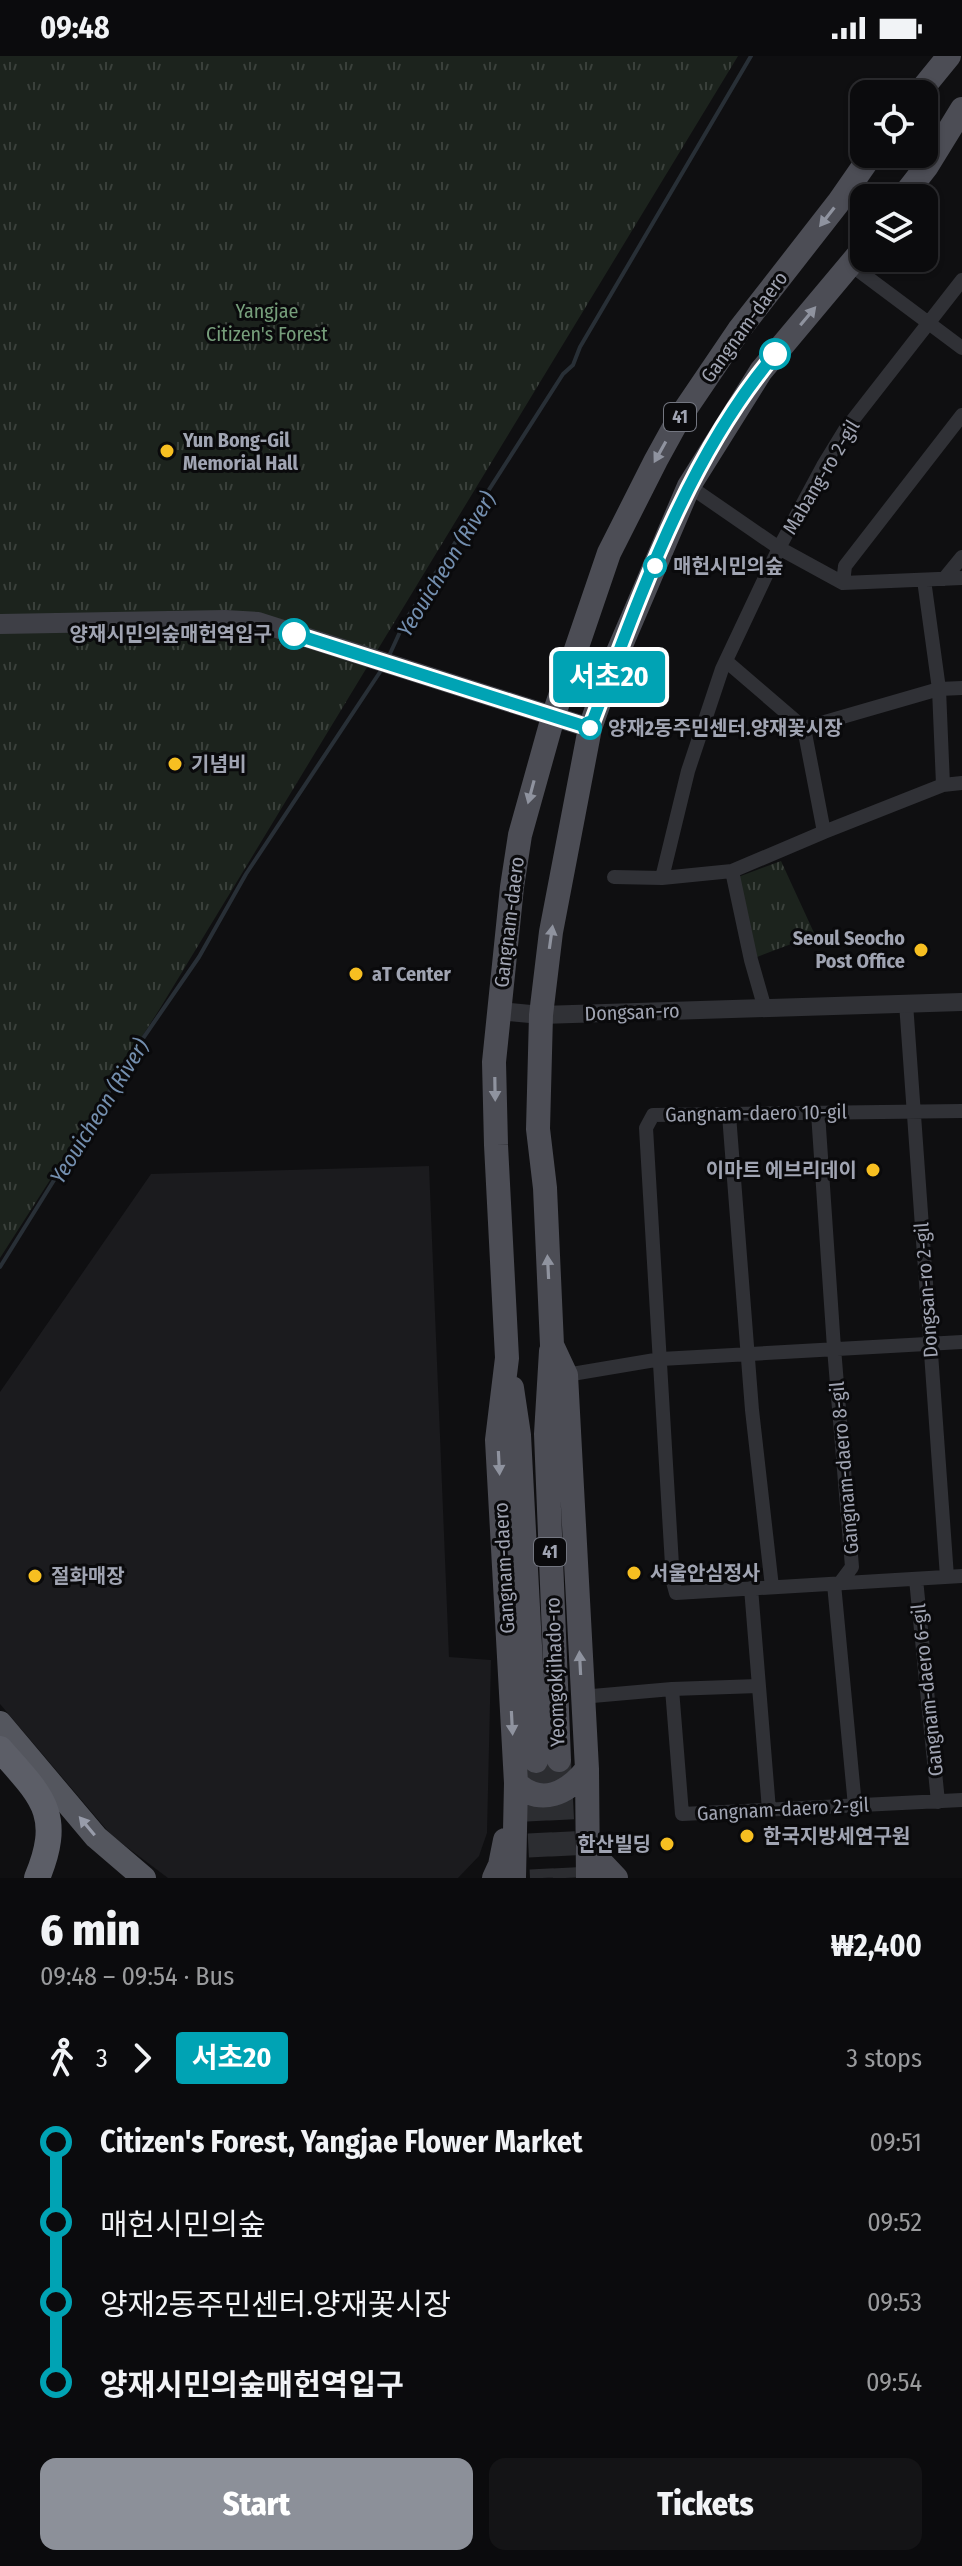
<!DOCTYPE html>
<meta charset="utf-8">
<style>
:root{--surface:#0b0b0d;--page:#141416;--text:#f1f3f6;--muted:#9a9b9d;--line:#2b2b2e;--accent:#8c9099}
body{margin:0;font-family:"Fira Sans Condensed","Noto Sans KR",sans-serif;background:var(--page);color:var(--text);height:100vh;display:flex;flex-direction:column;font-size:30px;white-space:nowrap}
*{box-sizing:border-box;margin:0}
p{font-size:26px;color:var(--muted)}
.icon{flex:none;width:44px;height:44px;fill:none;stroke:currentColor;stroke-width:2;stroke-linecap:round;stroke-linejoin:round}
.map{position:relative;height:1822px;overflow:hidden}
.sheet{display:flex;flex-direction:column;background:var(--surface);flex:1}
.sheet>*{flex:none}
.badge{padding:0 16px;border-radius:6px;font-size:28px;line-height:52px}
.controls{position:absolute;left:850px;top:24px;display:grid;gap:16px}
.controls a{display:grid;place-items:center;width:88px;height:88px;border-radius:16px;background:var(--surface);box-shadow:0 2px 6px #0004,0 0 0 2px var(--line);font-size:40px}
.map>.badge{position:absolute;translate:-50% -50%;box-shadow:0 0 0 4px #fff}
.legs{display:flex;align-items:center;gap:12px;height:88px;padding:0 40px;font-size:26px}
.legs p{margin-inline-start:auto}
.overview{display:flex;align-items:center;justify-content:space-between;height:136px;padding:0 40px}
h1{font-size:44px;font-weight:800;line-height:60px}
.cta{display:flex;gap:16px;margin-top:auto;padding:16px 40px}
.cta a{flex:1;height:92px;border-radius:16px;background:var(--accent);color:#fff;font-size:32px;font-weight:800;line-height:92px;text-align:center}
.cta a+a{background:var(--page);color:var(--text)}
ul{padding:0 40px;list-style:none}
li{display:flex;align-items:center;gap:28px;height:80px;font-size:30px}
li i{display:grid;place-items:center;width:12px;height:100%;margin:0 10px;background:currentColor}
li i::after{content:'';width:20px;height:20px;margin:-10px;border:6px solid;border-radius:50%;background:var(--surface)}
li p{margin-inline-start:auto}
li:first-child i{background:linear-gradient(#0000 50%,currentColor 0)}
li:last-child i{background:linear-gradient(currentColor 50%,#0000 0)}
.status{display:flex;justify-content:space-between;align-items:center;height:56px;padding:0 40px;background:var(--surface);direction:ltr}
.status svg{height:22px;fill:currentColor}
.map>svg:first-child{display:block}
.built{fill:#1b1b1e}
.park{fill:url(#park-tufts)}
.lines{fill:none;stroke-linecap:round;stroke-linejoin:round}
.stream{stroke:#282f36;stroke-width:4}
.primary-tunnel{stroke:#2c2d31;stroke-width:24;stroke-dasharray:24 12;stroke-linecap:butt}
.minor{stroke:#303136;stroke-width:14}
.tertiary{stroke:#303136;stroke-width:18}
.secondary{stroke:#3e3f46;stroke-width:20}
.primary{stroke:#4c4d55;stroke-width:24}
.trunk{stroke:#54565e;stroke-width:24}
.motorway{stroke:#5c5e67;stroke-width:26}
.oneway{fill:#8f939f}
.oneway2{fill:#989caa}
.line-1-casing{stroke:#fff;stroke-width:18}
.line-1{stroke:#00a3b4;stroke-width:12}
.stop-1-dot{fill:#fff;stroke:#00a3b4;stroke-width:4}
.poi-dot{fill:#f7bf21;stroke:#0a0a0c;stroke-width:3}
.labels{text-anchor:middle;stroke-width:6;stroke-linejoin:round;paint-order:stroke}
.shield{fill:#0a0a0c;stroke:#737680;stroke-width:2}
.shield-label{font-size:18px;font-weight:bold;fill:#a0a4b2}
.park-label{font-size:20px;fill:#769e7b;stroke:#0a0a0c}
.street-label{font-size:20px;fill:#a0a4b2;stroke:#0a0a0c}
.poi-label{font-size:20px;font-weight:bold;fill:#a0a4b2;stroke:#0a0a0c;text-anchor:start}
.stop-label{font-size:20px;font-weight:bold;fill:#a0a4b2;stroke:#0a0a0c;text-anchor:start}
.water-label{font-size:22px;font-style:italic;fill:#748faf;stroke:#0a0a0c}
</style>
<div class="status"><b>09:48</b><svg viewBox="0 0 49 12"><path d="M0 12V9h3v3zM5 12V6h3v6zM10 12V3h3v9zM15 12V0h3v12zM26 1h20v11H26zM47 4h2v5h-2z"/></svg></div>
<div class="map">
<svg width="962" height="1822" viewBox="0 0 962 1822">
<defs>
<pattern id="park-tufts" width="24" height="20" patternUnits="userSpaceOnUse" patternTransform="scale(2)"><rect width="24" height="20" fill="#1c231d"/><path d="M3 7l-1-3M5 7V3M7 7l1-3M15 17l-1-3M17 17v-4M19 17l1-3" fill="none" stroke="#3a403b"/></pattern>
</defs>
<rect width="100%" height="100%" fill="#0f0f11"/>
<!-- built -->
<path class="built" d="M429,1110L449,1601L491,1604L487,1777L479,1800L458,1822H168L112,1780L0,1648V1336L151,1118Z"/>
<!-- park -->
<path class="park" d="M0,0H738L159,954L0,1202Z
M781,805L815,879L757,901L738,821Z"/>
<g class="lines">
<!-- stream -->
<path class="stream" d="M388,602L405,565L563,318L573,309L580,291L751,0
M0,1211L135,994L199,901L246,818L382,613"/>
<!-- primary-tunnel -->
<path class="primary-tunnel" d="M559,1704L565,1822
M536,1705L542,1822"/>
<!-- minor -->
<path class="minor" d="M851,209L962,292
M689,430L779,492L843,527L962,522
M944,523L962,501
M924,524L939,633L943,729
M843,527L845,510L962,359
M726,605L804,672L939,633L962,632
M804,672L824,776
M732,815L751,904L765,953
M614,821L662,822L732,815L824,776L943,729L962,727
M662,822L688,715L722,613L779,492L823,410L845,374L962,224
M906,947L947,1521
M962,1055L653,1059L646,1072L673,1526L676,1537L962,1520
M818,1057L834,1292L852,1511L840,1527
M729,1059L752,1354L772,1531
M566,1319L661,1303L962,1286
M916,1523L938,1746
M834,1528L855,1750
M751,1532L769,1754
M672,1633L682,1758L962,1744
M581,1641L672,1633L758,1630"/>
<!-- tertiary -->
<path class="tertiary" d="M499,955L541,959L962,946"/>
<!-- secondary -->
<path class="secondary" d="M0,568L225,564L258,566L590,672"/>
<!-- primary -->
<path class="primary" d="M918,38L949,0
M902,142L927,110L962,53
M551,1295L546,1378L559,1704
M512,1332L519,1379L536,1705
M516,1727C541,1751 568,1737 587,1713
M589,1786L599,1804L616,1822
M494,1822L500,1809L505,1784
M514,1822L516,1727L497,1384L507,1302L496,1089L494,1006L512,831L520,779L553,661L609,497L656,404L678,364L739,274L838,147L872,98
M588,1822L587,1713L566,1319L552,1289L545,1132L538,1073L541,959L551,876L590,672L612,610L689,430L761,315L864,192"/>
<!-- trunk -->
<path class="trunk" d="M0,1667L96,1781L144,1822"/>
<!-- motorway -->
<path class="motorway" d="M0,1693C41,1740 64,1757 37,1822"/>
</g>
<!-- one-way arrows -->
<defs><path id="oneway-solid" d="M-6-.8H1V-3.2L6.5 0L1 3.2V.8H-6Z" transform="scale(2)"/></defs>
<g class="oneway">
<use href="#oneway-solid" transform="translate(827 161) rotate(128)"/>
<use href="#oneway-solid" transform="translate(808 260) rotate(-50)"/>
<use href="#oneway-solid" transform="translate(660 396) rotate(119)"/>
<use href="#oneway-solid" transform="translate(531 736) rotate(105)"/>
<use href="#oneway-solid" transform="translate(551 881) rotate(-82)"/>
<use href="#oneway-solid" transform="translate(495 1033) rotate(89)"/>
<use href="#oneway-solid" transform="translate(548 1211) rotate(-93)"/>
<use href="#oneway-solid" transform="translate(499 1407) rotate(87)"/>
<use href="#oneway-solid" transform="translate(580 1607) rotate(-93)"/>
<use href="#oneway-solid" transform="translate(512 1667) rotate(87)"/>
</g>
<use class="oneway2" href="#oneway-solid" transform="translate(87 1770) rotate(-130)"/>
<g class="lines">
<!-- line-1 casing -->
<g class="line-1-casing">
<path id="line-1" d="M294,578L590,672C639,544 685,405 775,298"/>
</g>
<!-- line-1 -->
<use href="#line-1" class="line-1"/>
</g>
<!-- markers -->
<g class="stop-1-dot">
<circle cx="775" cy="298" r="14"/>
<circle cx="655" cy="510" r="10"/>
<circle cx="294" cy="578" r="14"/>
<circle cx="590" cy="672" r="10"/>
</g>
<g class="poi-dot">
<circle cx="167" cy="395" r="8"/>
<circle cx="175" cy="708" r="8"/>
<circle cx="921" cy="894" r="8"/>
<circle cx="356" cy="918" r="8"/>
<circle cx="873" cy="1114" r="8"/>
<circle cx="634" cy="1517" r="8"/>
<circle cx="35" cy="1520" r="8"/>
<circle cx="747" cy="1780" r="8"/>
<circle cx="667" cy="1788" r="8"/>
</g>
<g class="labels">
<!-- shield labels -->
<g class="shield">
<rect x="664" y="347" width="32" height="28" rx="6"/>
<rect x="534" y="1482" width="32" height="28" rx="6"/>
</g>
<g class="shield-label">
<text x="680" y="367">41</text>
<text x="550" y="1502">41</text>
</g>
<!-- park labels -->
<g class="park-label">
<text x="267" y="262">Yangjae<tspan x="267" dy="23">Citizen's Forest</tspan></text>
</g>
<!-- street labels -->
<g class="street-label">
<text transform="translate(744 271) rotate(-54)" y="7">Gangnam-daero</text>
<text transform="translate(821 421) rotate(-59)" y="7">Mabang-ro 2-gil</text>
<text transform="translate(509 866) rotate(-83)" y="7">Gangnam-daero</text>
<text transform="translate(632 956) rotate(-2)" y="7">Dongsan-ro</text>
<text transform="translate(756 1057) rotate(-1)" y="7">Gangnam-daero 10-gil</text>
<text transform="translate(926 1234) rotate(-94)" y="7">Dongsan-ro 2-gil</text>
<text transform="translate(844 1412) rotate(-95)" y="7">Gangnam-daero 8-gil</text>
<text transform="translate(504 1512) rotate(-93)" y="7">Gangnam-daero</text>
<text transform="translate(555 1616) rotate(-92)" y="7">Yeomgokjihado-ro</text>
<text transform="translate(927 1634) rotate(-96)" y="7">Gangnam-daero 6-gil</text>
<text transform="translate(783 1753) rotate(-3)" y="7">Gangnam-daero 2-gil</text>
</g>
<!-- poi labels -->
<g class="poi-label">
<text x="183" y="391">Yun Bong-Gil<tspan x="183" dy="23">Memorial Hall</tspan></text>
<text x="191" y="715">기념비</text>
<text x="905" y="889" text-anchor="end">Seoul Seocho<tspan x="905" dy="23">Post Office</tspan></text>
<text x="372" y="925">aT Center</text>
<text x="857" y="1121" text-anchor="end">이마트 에브리데이</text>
<text x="650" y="1524">서울안심정사</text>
<text x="51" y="1527">절화매장</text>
<text x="763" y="1787">한국지방세연구원</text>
<text x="651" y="1795" text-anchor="end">한산빌딩</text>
</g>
<!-- stop labels -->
<g class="stop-label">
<text x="673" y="517">매헌시민의숲</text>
<text x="272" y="585" text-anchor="end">양재시민의숲매헌역입구</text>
<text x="608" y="679">양재2동주민센터.양재꽃시장</text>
</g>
<!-- water labels -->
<g class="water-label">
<text transform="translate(446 508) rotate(-58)" y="8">Yeouicheon (River)</text>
<text transform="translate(99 1055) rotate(-58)" y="8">Yeouicheon (River)</text>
</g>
</g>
</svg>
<div class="controls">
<a><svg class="icon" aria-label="locate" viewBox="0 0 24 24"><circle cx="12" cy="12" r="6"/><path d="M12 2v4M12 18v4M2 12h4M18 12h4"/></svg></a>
<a><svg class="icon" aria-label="layers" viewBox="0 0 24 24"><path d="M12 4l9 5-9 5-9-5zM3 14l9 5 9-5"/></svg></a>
</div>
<b class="badge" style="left:609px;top:621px;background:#00a3b4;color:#fff">서초20</b>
</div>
<section class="sheet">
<div class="overview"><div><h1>6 min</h1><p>09:48 – 09:54 · Bus</p></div><b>₩2,400</b></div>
<div class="legs"><svg class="icon" aria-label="walk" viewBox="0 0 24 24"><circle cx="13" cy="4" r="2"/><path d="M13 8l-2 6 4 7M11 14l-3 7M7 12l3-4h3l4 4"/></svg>3<svg class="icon" aria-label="forward" viewBox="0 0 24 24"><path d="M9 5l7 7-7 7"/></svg><b class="badge" style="background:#00a3b4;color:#fff">서초20</b><p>3 stops</p></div>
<ul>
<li><i style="color:#00a3b4"></i><b>Citizen's Forest, Yangjae Flower Market</b><p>09:51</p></li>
<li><i style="color:#00a3b4"></i><span>매헌시민의숲</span><p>09:52</p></li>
<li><i style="color:#00a3b4"></i><span>양재2동주민센터.양재꽃시장</span><p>09:53</p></li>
<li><i style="color:#00a3b4"></i><b>양재시민의숲매헌역입구</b><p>09:54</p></li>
</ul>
<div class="cta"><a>Start</a><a>Tickets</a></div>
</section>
